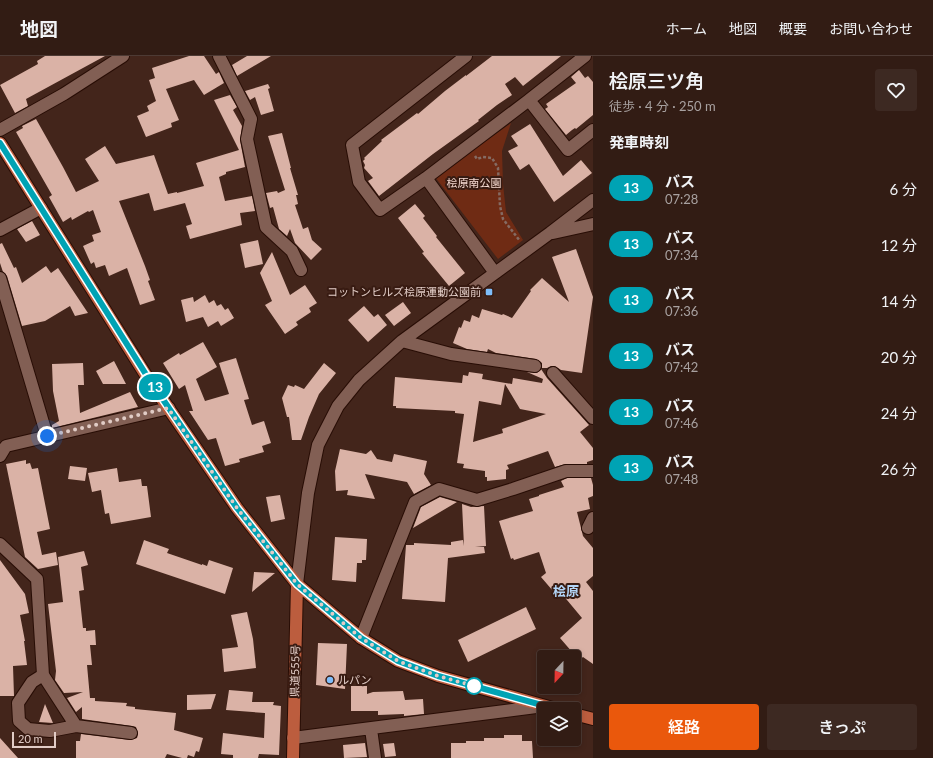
<!DOCTYPE html>
<html lang="ja">
<meta charset="utf-8">
<style>
:root{--surface:#321c14;--page:#3d2922;--text:#f1f3f6;--muted:#a8a1a0;--line:#4d3a34;--accent:#ea580c}
body{margin:0;font-family:Lato,"Noto Sans JP",sans-serif;background:var(--page);color:var(--text);height:100vh;display:flex;flex-direction:column;font-size:15px;white-space:nowrap}
*{box-sizing:border-box;margin:0}
p{font-size:13px;color:var(--muted)}
.icon{flex:none;width:22px;height:22px;fill:none;stroke:currentColor;stroke-width:2;stroke-linecap:round;stroke-linejoin:round}
.map{position:relative;flex:1;overflow:hidden}
.drawer{display:flex;flex-direction:column;background:var(--surface);width:340px}
.drawer>*{flex:none}
.badge{padding:0 8px;border-radius:13px;font-size:14px;line-height:26px}
.needle{width:26px;rotate:202deg}
.controls{position:absolute;left:537px;top:594px;display:grid;gap:8px}
.controls a{display:grid;place-items:center;width:44px;height:44px;border-radius:4px;background:var(--surface);box-shadow:0 2px 6px #0003,0 0 0 1px var(--line);font-size:20px}
.scale{position:absolute;left:12px;bottom:10px;width:44px;box-sizing:border-box;padding-left:4px;border:2px solid #e1ccc6;border-top:0;font-size:11px;line-height:14px;white-space:nowrap;color:#e1ccc6;-webkit-text-stroke:3px #381b12;paint-order:stroke}
.you{position:absolute;width:20px;height:20px;margin:-10px;border:3px solid #fff;border-radius:50%;background:#1a73e8;box-shadow:0 0 0 6px #1a73e833}
.map>.badge{position:absolute;translate:-50% -50%;box-shadow:0 0 0 2px #fff}
h2{padding:0 16px;font-size:15px;line-height:36px}
.round{display:grid;place-items:center;flex:none;width:42px;height:42px;border-radius:4px;background:var(--page)}
.head{display:flex;align-items:center;justify-content:space-between;height:68px;padding:0 16px}
h1{font-size:19px;font-weight:600;line-height:30px}
.button{display:flex;gap:8px;margin-top:auto;padding:8px 16px}
.button a{flex:1;height:46px;border-radius:4px;background:var(--accent);color:#fff;font-size:16px;font-weight:600;line-height:46px;text-align:center}
.button a+a{background:var(--page);color:var(--text)}
ul{padding:0;list-style:none}
li{display:flex;align-items:center;gap:12px;height:56px;padding:0 16px}
li div{flex:1}
li b{display:block;font-size:15px}
li em{font-style:normal}
li .badge{min-width:44px;font-weight:700;text-align:center}
header{display:flex;align-items:center;gap:24px;box-sizing:border-box;height:56px;padding:0 20px;background:var(--surface);border-bottom:1px solid var(--line)}
header strong{font-size:19px}
nav{display:flex;gap:22px;margin-inline-start:auto;font-size:14px}
main{display:flex;flex:1;min-height:0}
.map>svg:first-child{display:block}
.green{fill:#6f2b14}
.building{fill:#dab2a6;fill-rule:evenodd}
.lines{fill:none;stroke-linecap:round;stroke-linejoin:round}
.minor-casing{stroke:#280d05;stroke-width:14}
.major-casing{stroke:#280d05;stroke-width:14}
.path{stroke:#856b63;stroke-width:2.5;stroke-dasharray:3 2;stroke-linecap:butt}
.minor{stroke:#825f54;stroke-width:12}
.major{stroke:#bc5d3e;stroke-width:12}
.line-casing{stroke:#fff;stroke-width:9}
.line{stroke:#00a3b4;stroke-width:6}
.walk{stroke:#e1ccc6;stroke-width:4;stroke-dasharray:0 7.2}
.poi-dot{fill:#7ebdf9;stroke:#381b12;stroke-width:1.5}
.stop-dot{fill:#fff;stroke:#00a3b4;stroke-width:2}
.labels{text-anchor:middle;stroke-width:4;stroke-linejoin:round;paint-order:stroke}
.park-label{font-size:11px;fill:#f6dbd3;stroke:#381b12}
.poi-label{font-size:11px;fill:#e1ccc6;stroke:#381b12;text-anchor:end}
.street-label{font-size:11px;fill:#e1ccc6;stroke:#381b12}
.quarter-label{font-size:13px;font-weight:bold;fill:#b2d4f6;stroke:#381b12}
</style>
<header>
<strong>地図</strong>
<nav><a>ホーム</a><a>地図</a><a>概要</a><a>お問い合わせ</a></nav>
</header>
<main>
<div class="map">
<svg width="593" height="702" viewBox="0 0 593 702">
<rect width="100%" height="100%" fill="#43251b"/>
<!-- green -->
<path class="green" d="M511,67L502,95L503,128L506,156L523,184L498,203L435,121Z"/>
<!-- building -->
<path class="building" d="M45,0H105L26,43L28,50L15,57L0,29L38,8L37,5Z
M189,0H204L216,18L219,16L224,27L204,39L194,24L166,33L179,64L171,67L172,71L146,81L137,60L149,55L147,50L156,45L149,24L155,22L152,12Z
M247,0H271L237,20L232,9Z
M492,0H561L523,30L515,21L505,28L512,39L497,49L478,64L479,65L433,98L379,140L368,125L373,122L364,112L365,109L363,105L365,103L364,102L382,85L381,84L417,57L418,58L445,35L466,19V20Z
M579,14L585,22L588,20L593,26V59L576,73L575,72L572,74L566,79L545,53L548,51L546,48L576,27L571,21Z
M268,28L270,32L268,33L274,55L261,59L255,41L250,44L245,35Z
M230,39L237,51L233,54L242,70L240,84L245,111L226,116V118L219,121L225,145L252,140L255,155L240,157L242,169L190,183L186,170L192,168L185,147L154,155L149,137L119,145L145,210L150,224L148,225L155,244L140,249L127,212L109,220L105,209L96,212L94,206L91,208L83,190L94,185L92,179L101,176L93,154L89,156L88,155L72,164L71,161L63,166L49,141L52,139L16,76L23,72L22,70L36,63L63,111L76,136L99,125L85,103L105,90L116,108L154,99L168,138L177,136V137L204,130L196,107L239,94L214,44Z
M530,68L563,120L581,104L592,117L554,146L529,108L520,114L508,95L518,90L511,80Z
M282,77L291,112H290L298,139H296L298,148L295,149L303,173L308,171L312,184L322,193L311,204L295,187L290,173L287,180L279,173L273,151L270,152L266,137L277,135L278,137L285,134L268,80Z
M415,148L425,160L423,162L437,180L436,181L465,217L449,230L422,197L424,196L398,162Z
M32,165L40,179L26,186L17,173Z
M258,184L263,208L245,212L240,188Z
M2,187L14,212L16,211L22,227L46,210L51,217L58,212L88,257L75,260L70,250L45,265L22,270L7,220L3,216L0,207V188Z
M576,193L593,241L582,317L561,314L555,310H551L547,312H542V307L536,303L496,297L488,293L487,296L467,293L453,287L459,271L461,272L464,264L470,266L472,259L479,262L482,253L502,259L503,258L512,262L531,235L530,234L542,222L569,246L552,201Z
M272,196L290,239L305,229L317,247L309,252L311,256L296,266L298,269L285,278L265,249L272,245L260,217Z
M205,239L209,247L214,244L217,250L221,248L225,254L228,252L234,262L221,270L218,265L208,271L203,261L186,266L181,244L193,241L194,246Z
M403,246L411,257L394,270L385,259Z
M364,250L374,261L378,258L387,269L368,286L348,264Z
M203,286L217,311L196,323L205,345L229,338L219,307L236,302L249,343L244,344L252,369L264,365L271,387L262,390L264,396L239,403L240,406L225,410L216,382L208,384L189,355H193L185,329L179,333L163,307L179,297L180,299Z
M114,305L126,328H103L96,315Z
M83,307L84,329H78L80,357L130,336L138,351L52,372V369L59,365L53,335L52,308Z
M324,307L336,317L319,338L309,361L301,384H292L289,361H287L282,342L288,329L294,331L295,329L304,333Z
M541,313L547,322L589,369L580,376L593,392V404L587,406V408H566L555,411L548,395L507,409L509,413L506,414V423L487,425V421H485V415L463,412L464,408L457,407L464,358L455,357V355L396,352V350H393L395,321L462,327L463,319L468,320L469,316L483,318L482,323L512,328L513,322L542,327L543,323L527,316L537,317ZM505,328L520,353L546,358L502,373L503,377L473,386L479,345L501,349Z
M340,393L366,398L371,394L377,403L392,406L394,398L427,405L424,418L431,429L414,438L407,426L365,418L375,443L347,439L348,434L336,435L335,415Z
M26,404V408L30,407L32,413L38,412L50,473L37,476L42,499L56,496L58,509L38,513L25,501L6,408Z
M70,410L87,412L85,425L68,423Z
M117,412L119,426L141,423L142,430H147L151,461L111,468L109,457L105,458L101,434L92,436L88,417Z
M567,422H591L593,429V440L588,442L590,453L577,456L583,480L593,492V520L586,526L593,535V608L583,601L579,604L560,582L582,562L557,532L553,535L541,521L546,517L539,496L514,504L513,502L511,503L499,465L533,455L529,443L539,440V439L564,431L561,425Z
M280,439L285,463L271,466L266,441Z
M440,441L457,446L413,472L421,451Z
M462,448L471,451L484,450L486,490L475,491H484L485,497L448,502L445,546L402,543L406,489H414V487L451,489V486L463,484L464,490Z
M335,481L367,483L366,504H362V507H357L356,526L332,524Z
M144,484L169,493L167,497L202,509V508L207,510L209,504L233,512L225,538L136,508Z
M84,495L88,509L81,511L84,534L79,535L83,572H86V575L95,574L96,589H90L92,609H87L90,642H95V645L127,647L126,650L135,651V653L176,657L174,674L203,682L199,696L196,695L194,701L188,699L187,702H182L167,698L165,702H76V685H80L81,678L130,684L137,682L138,678L136,671L132,670L82,663V651L76,656L67,642L83,636L64,637L55,624L56,615L48,548L63,546L58,501Z
M0,504L25,538L29,557L20,559L25,585H24L27,609L13,610L14,640H0Z
M254,516L275,517L252,536Z
M526,551L536,573L468,606L458,584Z
M247,556L253,583L256,612L224,616L222,593L238,591L231,559Z
M318,587L347,588L345,633L316,629Z
M351,630H367V638L373,636L403,635L405,644L423,643L424,658L404,660V658L378,659V655H351Z
M229,634L253,636L252,646H274L273,649L281,650L279,699L259,698L258,702H233V699L221,698L223,677L264,682L265,657L226,654Z
M216,638L211,653L187,654V639Z
M45,648L53,667L39,666Z
M504,679H522V685H532L533,702H451V687H466V685H484V682H504Z
M0,682L18,702H0Z
M365,687L367,701L344,702L343,689Z
M394,687L396,700L385,701L383,688Z"/>
<g class="lines">
<!-- minor casing -->
<g class="minor-casing">
<path id="minor" d="M219,0L251,63L247,83L266,171L292,195L301,214
M466,0L352,89L359,126L380,154L426,122L495,217
M529,44L585,0
M0,74L64,38L123,0
M426,122L529,44L568,94L593,74
M0,174L41,152
M553,177L593,168
M0,222L47,380
M402,285L451,298L535,310
M553,317L593,362
M0,400L6,390L169,352
M588,472L593,462
M0,488L37,523L43,619L76,670L131,677
M297,528L308,437L318,389L338,350L359,324L402,285L550,177L593,144
M361,582L415,446L439,433L477,444L513,433L566,415H593
M43,619L32,626L18,647L19,665L28,673L50,675L76,670
M371,673L375,702
M293,682L544,650"/>
</g>
<!-- major casing -->
<g class="major-casing">
<path id="major" d="M0,87L147,321L237,452L297,528L361,582L398,605L438,620L556,653
M574,658L593,663
M293,702L297,528"/>
</g>
<!-- path -->
<path class="path" d="M475,100L477,103L483,101L492,102L498,112L500,150L503,163L520,185"/>
<!-- minor -->
<use href="#minor" class="minor"/>
<!-- major -->
<use href="#major" class="major"/>
</g>
<g class="lines">
<!-- line casing -->
<g class="line-casing">
<path id="line" d="M0,87L147,320L237,452L297,528L361,582L398,605L438,620L556,653"/>
</g>
<!-- line -->
<use href="#line" class="line"/>
<!-- walk -->
<path class="walk" d="M47,380L168,352L237,452L297,528L361,582L398,605L438,620L474,630"/>
</g>
<!-- markers -->
<g class="poi-dot">
<rect x="485" y="232" width="8" height="8" rx="2"/>
<circle cx="330" cy="624" r="4"/>
</g>
<circle class="stop-dot" cx="474" cy="630" r="8"/>
<g class="labels">
<!-- park labels -->
<g class="park-label">
<text x="474" y="131">桧原南公園</text>
</g>
<!-- poi labels -->
<g class="poi-label">
<text x="481" y="240">コットンヒルズ桧原運動公園前</text>
<text x="338" y="628" text-anchor="start">ルパン</text>
</g>
<!-- street labels -->
<g class="street-label">
<text transform="translate(295 615) rotate(-89)" y="4">県道555号</text>
</g>
<!-- quarter labels -->
<g class="quarter-label">
<text x="566" y="540">桧原</text>
</g>
</g>
</svg>
<div class="controls">
<a><svg class="needle" viewBox="-14 -14 28 28"><path d="M0-13l5 13h-10z" fill="#e53935"/><path d="M0 13l5-13h-10z" fill="#a8a1a0"/></svg></a>
<a><svg class="icon" aria-label="layers" viewBox="0 0 24 24"><path d="M12 4l9 5-9 5-9-5zM3 14l9 5 9-5"/></svg></a>
</div>
<div class="scale">20 m</div>
<div class="you" style="left:47px;top:380px"></div>
<b class="badge" style="left:155px;top:331px;background:#00a3b4;color:#fff">13</b>
</div>
<section class="drawer">
<div class="head"><div><h1>桧原三ツ角</h1><p>徒歩 · 4 分 · 250 m</p></div><a class="round"><svg class="icon" aria-label="heart" viewBox="0 0 24 24"><path d="M12 20l-8-8c-3-5 5-10 8-4 3-6 11-1 8 4z"/></svg></a></div>
<h2>発車時刻</h2>
<ul>
<li><span class="badge" style="background:#00a3b4;color:#fff">13</span><div><b>バス</b><p>07:28</p></div><em>6 分</em></li>
<li><span class="badge" style="background:#00a3b4;color:#fff">13</span><div><b>バス</b><p>07:34</p></div><em>12 分</em></li>
<li><span class="badge" style="background:#00a3b4;color:#fff">13</span><div><b>バス</b><p>07:36</p></div><em>14 分</em></li>
<li><span class="badge" style="background:#00a3b4;color:#fff">13</span><div><b>バス</b><p>07:42</p></div><em>20 分</em></li>
<li><span class="badge" style="background:#00a3b4;color:#fff">13</span><div><b>バス</b><p>07:46</p></div><em>24 分</em></li>
<li><span class="badge" style="background:#00a3b4;color:#fff">13</span><div><b>バス</b><p>07:48</p></div><em>26 分</em></li>
</ul>
<div class="button"><a>経路</a><a>きっぷ</a></div>
</section>
</main>
